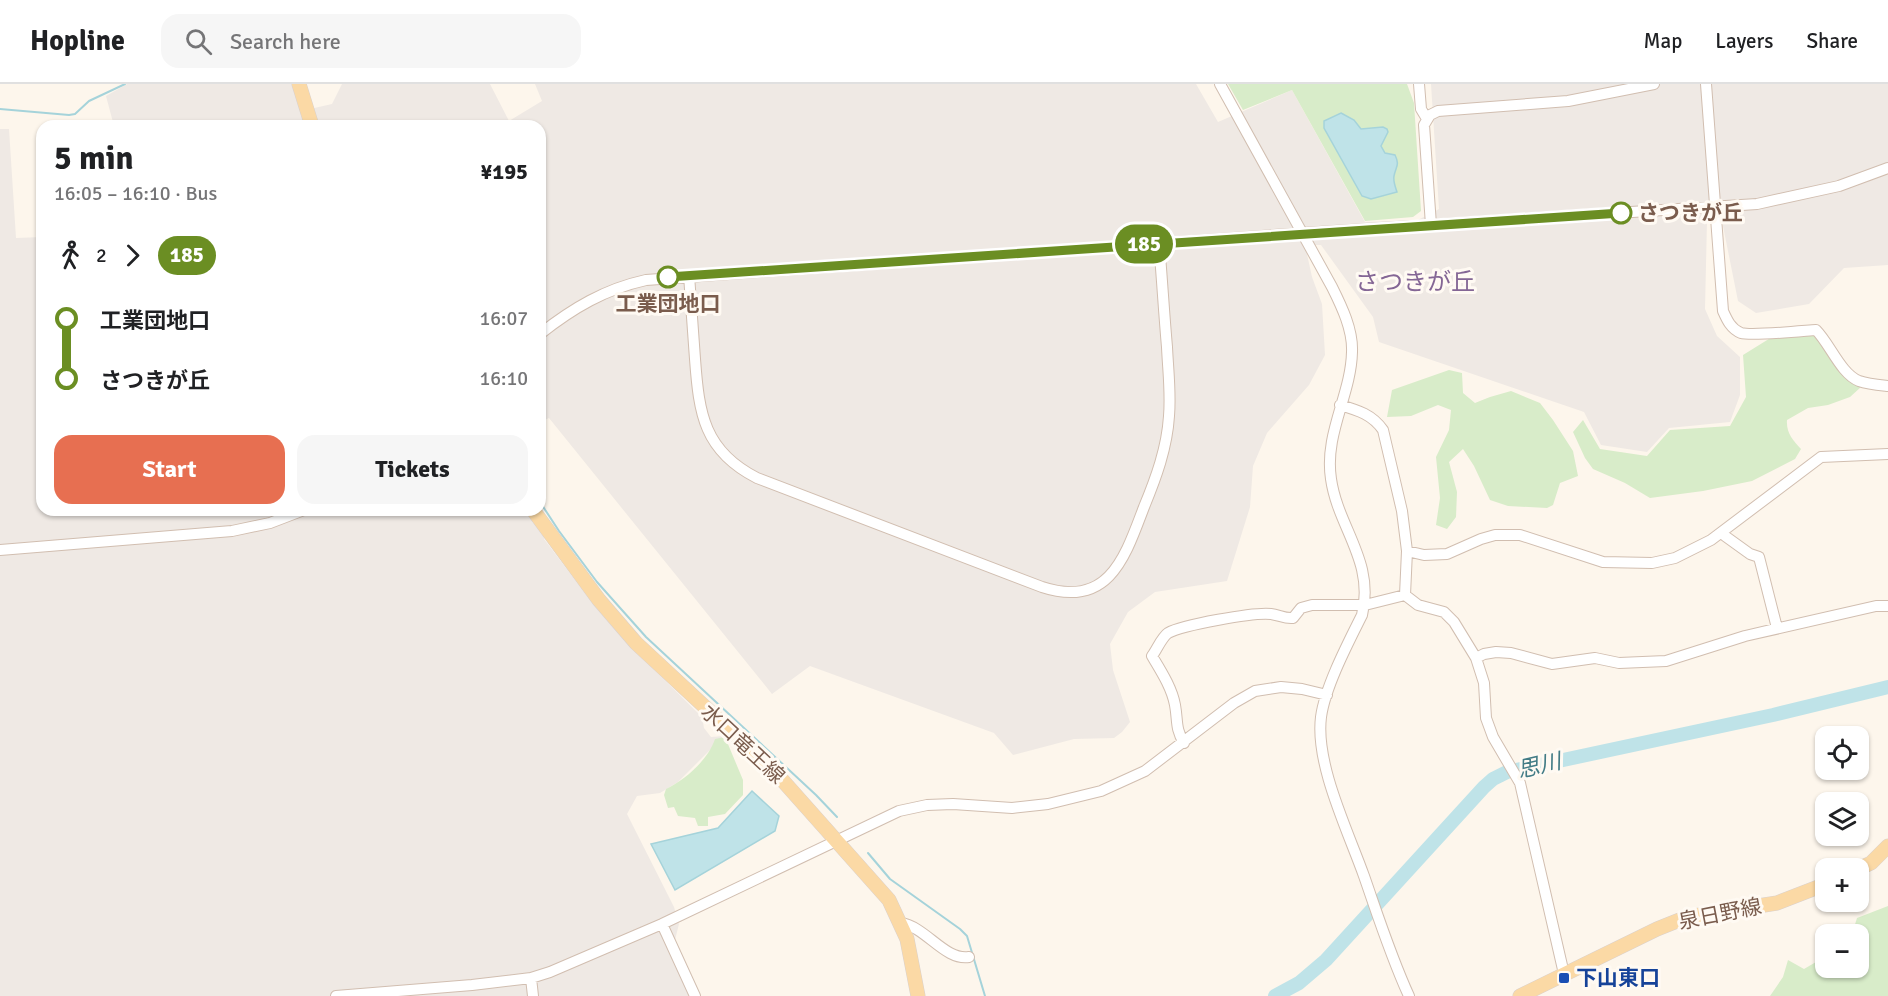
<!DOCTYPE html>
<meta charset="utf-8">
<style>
:root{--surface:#fff;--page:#f6f6f6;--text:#202124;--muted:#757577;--line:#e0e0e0;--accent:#e76f51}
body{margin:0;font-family:Signika,"Noto Sans JP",sans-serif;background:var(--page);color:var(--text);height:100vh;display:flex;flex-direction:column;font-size:22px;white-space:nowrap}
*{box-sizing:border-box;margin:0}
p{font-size:20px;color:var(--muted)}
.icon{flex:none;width:33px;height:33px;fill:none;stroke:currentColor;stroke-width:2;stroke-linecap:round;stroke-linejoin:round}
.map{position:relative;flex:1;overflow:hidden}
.panel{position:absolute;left:36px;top:36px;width:510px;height:396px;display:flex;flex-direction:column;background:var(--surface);border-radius:18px;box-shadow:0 2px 4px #0004}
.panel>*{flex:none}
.badge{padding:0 12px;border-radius:20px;font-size:21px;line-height:39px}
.tools{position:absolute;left:1815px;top:642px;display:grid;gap:12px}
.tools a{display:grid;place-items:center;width:54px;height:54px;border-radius:12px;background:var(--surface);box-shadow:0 2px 4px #0004;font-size:30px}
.map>.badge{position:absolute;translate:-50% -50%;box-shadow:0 0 0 3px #fff}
.legs{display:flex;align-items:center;gap:9px;height:66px;padding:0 18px;font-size:20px}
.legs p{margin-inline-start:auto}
.headline{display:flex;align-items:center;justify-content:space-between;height:102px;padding:0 18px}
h1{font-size:33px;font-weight:800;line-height:45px}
.button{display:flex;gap:12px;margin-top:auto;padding:12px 18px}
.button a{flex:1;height:69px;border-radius:18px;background:var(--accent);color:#fff;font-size:24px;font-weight:800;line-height:69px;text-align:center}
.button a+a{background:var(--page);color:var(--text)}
ul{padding:0 18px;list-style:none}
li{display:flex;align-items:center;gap:21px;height:60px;font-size:22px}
li i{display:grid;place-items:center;width:9px;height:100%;margin:0 8px;background:currentColor}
li i::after{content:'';width:15px;height:15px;margin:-8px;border:4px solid;border-radius:50%;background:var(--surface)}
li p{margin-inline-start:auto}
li:first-child i{background:linear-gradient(#0000 50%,currentColor 0)}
li:last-child i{background:linear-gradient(currentColor 50%,#0000 0)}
header{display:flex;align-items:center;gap:36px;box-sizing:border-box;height:84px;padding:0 30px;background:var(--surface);border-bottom:2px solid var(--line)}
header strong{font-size:28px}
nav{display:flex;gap:33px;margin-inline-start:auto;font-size:21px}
.search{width:420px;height:54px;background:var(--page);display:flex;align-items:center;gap:15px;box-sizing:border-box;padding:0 21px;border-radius:18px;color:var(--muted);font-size:22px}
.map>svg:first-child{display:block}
.industrial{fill:#efe9e4}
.green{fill:#d8ecc9}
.water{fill:#bfe3e8;stroke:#a5d3da;stroke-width:1.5}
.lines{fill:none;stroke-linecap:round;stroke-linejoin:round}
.stream{stroke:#a5d3da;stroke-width:2}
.river{stroke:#bfe3e8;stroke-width:14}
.minor-casing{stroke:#d1beb0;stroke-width:12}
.major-casing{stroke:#dad1cd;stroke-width:15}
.minor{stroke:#fff;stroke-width:10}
.major{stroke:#fbd9a5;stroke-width:14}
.line-1-casing{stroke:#fff;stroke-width:14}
.line-1{stroke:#6b8e23;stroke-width:9}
.stop-1-dot{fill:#fff;stroke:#6b8e23;stroke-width:3}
.transit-dot{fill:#1a4fb4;stroke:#fffaf3;stroke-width:2}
.labels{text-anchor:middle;stroke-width:6;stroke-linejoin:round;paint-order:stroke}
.stop-label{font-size:21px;font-weight:bold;fill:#7a5c4d;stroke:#fffaf3;text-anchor:start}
.street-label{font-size:21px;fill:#7a5c4d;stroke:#fffaf3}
.transit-label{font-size:21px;font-weight:bold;fill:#164399;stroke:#fffaf3;text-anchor:start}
.water-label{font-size:22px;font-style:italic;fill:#437c86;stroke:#fffaf3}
.quarter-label{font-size:24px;fill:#846695;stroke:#fffaf3}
</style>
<header>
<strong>Hopline</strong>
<div class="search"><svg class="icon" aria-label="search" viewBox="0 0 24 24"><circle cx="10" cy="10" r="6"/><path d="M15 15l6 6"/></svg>Search here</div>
<nav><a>Map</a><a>Layers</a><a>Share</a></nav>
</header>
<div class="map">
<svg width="1888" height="912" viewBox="0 0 1888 912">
<rect width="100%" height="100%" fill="#fdf6ec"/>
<!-- industrial -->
<path class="industrial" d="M127,0H293L301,27L332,20L342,0H490L509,37L542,17L535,0H1196L1218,38L1292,6L1365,138L1418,136L1439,125L1431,0H1888V181L1844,184L1809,220L1756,229L1738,217L1721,132L1707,137L1705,225L1717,252L1740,273V311L1730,338L1669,344L1647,368L1601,361L1584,328L1379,258L1373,233L1321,161H1305L1312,193L1322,220L1325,271L1309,301L1267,349L1253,382L1250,423L1227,497L1155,508L1128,528L1110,560L1113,586L1130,638L1122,648L1114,654L1074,655L1013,671L994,649L810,582L772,610L549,334L540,338V42H114L106,12Z
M0,45H9L16,154L42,153V426H525L545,452L544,455L597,525L626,558L702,633L704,644L711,653L724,652L678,698L660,709L637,712L627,730L674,823L679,840L675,856L701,912H0Z"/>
<!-- green -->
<path class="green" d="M1228,0H1407L1414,19L1421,127L1413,133L1365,137L1292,6L1243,26Z
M1815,251L1840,285L1861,303L1850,313L1828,321L1808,324L1787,336C1786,349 1793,356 1801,365L1795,375L1752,397L1703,407L1650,414L1625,399L1593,385L1585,374L1573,348L1583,336L1600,365L1647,372L1670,346L1730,342L1746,313L1743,271L1772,253Z
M1449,286L1462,289L1463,309L1475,319L1490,313L1511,307L1540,319L1553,336L1573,367L1578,392L1560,399L1553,421L1547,424L1508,422L1490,416L1474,382L1463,365L1449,378L1457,408L1456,433L1447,445L1436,441L1440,414L1436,373L1449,346L1451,326L1438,321L1411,332L1387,333L1392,306Z
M725,653L743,696V711L725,730L708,733V742H698L695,734L678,732L674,723L668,724L664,711L666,705C685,696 708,676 715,655Z
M1888,822V912H1770L1783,893L1788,876L1804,885L1816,878L1825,865L1826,884H1858V850H1852L1857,834Z"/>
<!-- water -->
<path class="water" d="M1341,29L1354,36L1361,45L1383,43L1387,45L1388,48L1381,62L1385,69L1395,71C1400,81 1396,82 1394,92C1393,97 1395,102 1397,108L1371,115L1362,112L1324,44V37Z
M752,707L779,732L775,747L675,806L651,760L718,744Z"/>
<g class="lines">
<!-- stream -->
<path class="stream" d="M0,25L69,31L75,30L89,17L125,0
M540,418L559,447L597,498L646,553L816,711L837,733
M868,769L890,795L960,845L967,852L985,912"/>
<!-- river -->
<path class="river" d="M1275,912L1299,899L1326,876L1484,703L1493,695L1507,688L1773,631L1888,603"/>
<!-- minor casing -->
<g class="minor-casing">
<path id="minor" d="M1220,0L1332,203C1342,223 1353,246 1352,268C1351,311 1324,350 1331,395C1338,444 1375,477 1362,531C1348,559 1325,603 1321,633C1315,680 1348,747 1364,792C1378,832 1391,873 1409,912
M1419,0L1421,25L1427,35
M1706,0L1723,227C1727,236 1731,245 1741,249C1752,252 1802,247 1816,246C1830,260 1841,290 1859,297C1868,300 1879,301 1888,302
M1431,141L1424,41L1430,31L1438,27L1568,17L1654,0
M689,191C691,219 693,247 695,275C699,330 704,367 757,394L1042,503C1109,525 1125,473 1144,423C1156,394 1167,364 1169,332C1171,309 1168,286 1167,263C1164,229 1162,194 1159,159
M540,250C573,224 605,205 646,196L1303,149L1757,120L1839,102L1888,84
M1340,321C1357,326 1372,330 1383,346L1402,427L1407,467L1405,511
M1722,448L1725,452L1750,470L1759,473L1777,544
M0,466L232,447L270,439L304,426
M1407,467L1424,471L1447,470L1481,455L1495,451H1520L1603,478L1652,479L1675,474L1711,456L1821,373L1888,370
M1476,574L1484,570L1496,568L1511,569L1552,580L1595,574L1619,579L1666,577L1745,552L1876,522H1888
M1184,659C1175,644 1178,637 1175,621C1172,604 1161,587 1152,572C1157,565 1162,553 1168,549C1182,541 1254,528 1271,530C1279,531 1285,535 1293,534L1301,524L1312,521H1365L1405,511L1418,521L1444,528L1454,538L1476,574L1484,599L1486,634L1493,653L1520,699L1564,890
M901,839C926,843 945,877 969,873
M662,840L695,912
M531,894L533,912
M336,912L472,901L531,894L550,888L662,840L899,727L927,721L953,720L1012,724L1048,720L1101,707L1145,687L1234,619L1255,607L1281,603L1302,605L1327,611"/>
</g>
<!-- major casing -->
<g class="major-casing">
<path id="major" d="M299,0L312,42
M533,426L599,516L636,559L776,689L889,816L907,855L918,912
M1858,785L1871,779L1888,762
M1520,912L1657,845L1687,833L1777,819L1826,800"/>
</g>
<!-- minor -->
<use href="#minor" class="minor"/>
<!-- major -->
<use href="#major" class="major"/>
</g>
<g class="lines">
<!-- line-1 casing -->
<g class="line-1-casing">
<path id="line-1" d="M668,193L1621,129"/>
</g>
<!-- line-1 -->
<use href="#line-1" class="line-1"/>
</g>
<!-- markers -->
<g class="stop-1-dot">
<circle cx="1621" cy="129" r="10"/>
<circle cx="668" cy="193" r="10"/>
</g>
<rect class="transit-dot" x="1558" y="888" width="12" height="12" rx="3"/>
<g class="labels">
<!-- stop labels -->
<g class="stop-label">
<text x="1638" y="136">さつきが丘</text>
<text x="668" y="227" text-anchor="middle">工業団地口</text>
</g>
<!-- street labels -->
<g class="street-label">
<text transform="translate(743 660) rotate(43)" y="7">水口竜王線</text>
<text transform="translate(1720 830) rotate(-11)" y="7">泉日野線</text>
</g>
<!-- transit labels -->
<g class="transit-label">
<text x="1576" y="901">下山東口</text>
</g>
<!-- water labels -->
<g class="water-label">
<text transform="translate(1539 681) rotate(-13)" y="8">思川</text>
</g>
<!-- quarter labels -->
<g class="quarter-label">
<text x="1415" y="206">さつきが丘</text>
</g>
</g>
</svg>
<div class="tools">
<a><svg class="icon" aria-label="locate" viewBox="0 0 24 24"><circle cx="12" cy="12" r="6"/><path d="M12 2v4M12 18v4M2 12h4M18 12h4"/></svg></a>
<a><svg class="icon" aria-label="layers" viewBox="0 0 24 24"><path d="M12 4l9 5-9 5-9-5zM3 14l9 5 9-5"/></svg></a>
<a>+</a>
<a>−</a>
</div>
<b class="badge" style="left:1144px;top:160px;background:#6b8e23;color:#fff">185</b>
<section class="panel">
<div class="headline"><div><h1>5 min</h1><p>16:05 – 16:10 · Bus</p></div><b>¥195</b></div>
<div class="legs"><svg class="icon" aria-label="walk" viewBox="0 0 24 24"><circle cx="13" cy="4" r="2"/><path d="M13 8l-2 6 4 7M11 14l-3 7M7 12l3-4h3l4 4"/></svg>2<svg class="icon" aria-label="forward" viewBox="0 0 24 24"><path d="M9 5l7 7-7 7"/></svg><b class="badge" style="background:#6b8e23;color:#fff">185</b></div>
<ul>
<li><i style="color:#6b8e23"></i><b>工業団地口</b><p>16:07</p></li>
<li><i style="color:#6b8e23"></i><b>さつきが丘</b><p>16:10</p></li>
</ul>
<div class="button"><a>Start</a><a>Tickets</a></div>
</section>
</div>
